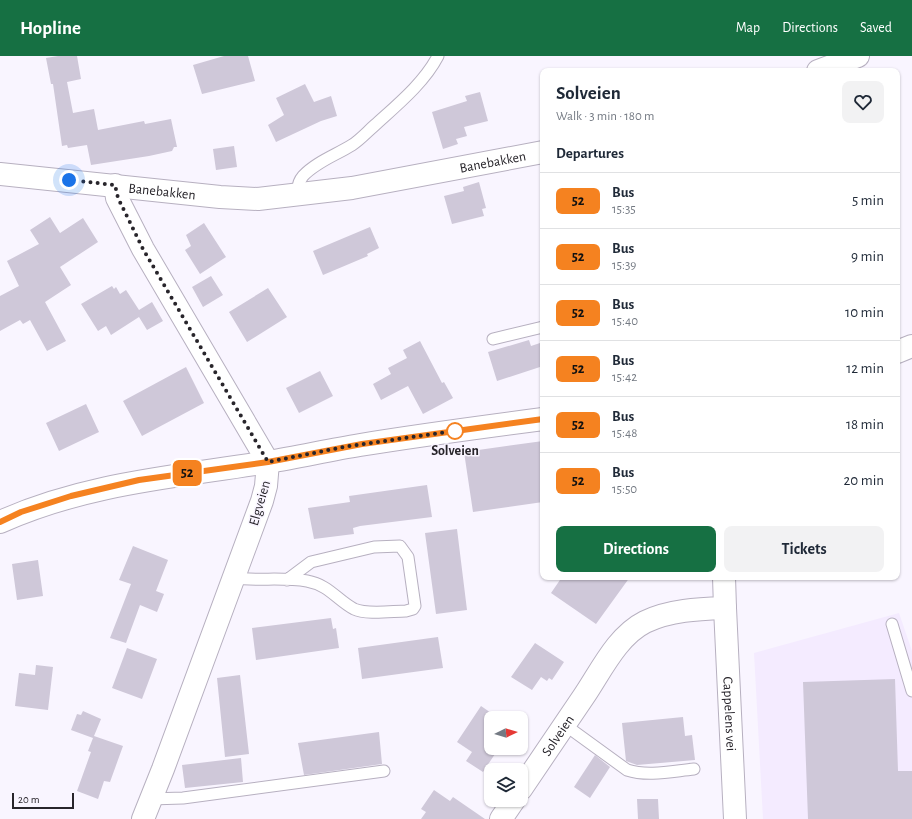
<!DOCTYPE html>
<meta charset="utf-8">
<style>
:root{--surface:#fff;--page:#f2f2f3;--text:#1f2937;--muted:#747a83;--line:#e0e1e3;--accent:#167043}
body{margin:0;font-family:"Alegreya Sans",sans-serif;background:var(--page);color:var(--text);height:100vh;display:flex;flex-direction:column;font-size:15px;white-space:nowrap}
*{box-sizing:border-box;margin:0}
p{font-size:13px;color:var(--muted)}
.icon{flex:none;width:22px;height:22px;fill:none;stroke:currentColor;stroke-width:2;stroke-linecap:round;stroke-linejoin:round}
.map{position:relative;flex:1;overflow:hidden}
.drawer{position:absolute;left:540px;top:12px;width:360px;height:512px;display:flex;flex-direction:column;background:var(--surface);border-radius:8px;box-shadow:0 1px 3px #0004}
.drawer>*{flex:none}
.badge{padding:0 8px;border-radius:6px;font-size:14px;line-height:26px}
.needle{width:26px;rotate:85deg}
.tools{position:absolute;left:484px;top:655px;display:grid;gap:8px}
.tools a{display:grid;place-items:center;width:44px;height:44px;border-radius:8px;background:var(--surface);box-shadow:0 1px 3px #0004;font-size:20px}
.scale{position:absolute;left:12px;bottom:10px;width:62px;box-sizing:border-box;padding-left:4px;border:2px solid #28252b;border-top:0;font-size:11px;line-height:14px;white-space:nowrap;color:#28252b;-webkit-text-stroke:3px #f9f5ff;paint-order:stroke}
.you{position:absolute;width:20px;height:20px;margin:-10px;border:3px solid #fff;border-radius:50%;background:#1a73e8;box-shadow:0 0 0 6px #1a73e833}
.map>.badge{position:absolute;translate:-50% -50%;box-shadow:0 0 0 2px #fff}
h2{padding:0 16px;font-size:15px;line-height:36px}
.round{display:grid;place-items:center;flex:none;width:42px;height:42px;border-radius:8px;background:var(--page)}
.headline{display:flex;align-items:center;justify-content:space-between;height:68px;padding:0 16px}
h1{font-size:19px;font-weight:600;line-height:30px}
.action{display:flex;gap:8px;margin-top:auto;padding:8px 16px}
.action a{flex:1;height:46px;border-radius:8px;background:var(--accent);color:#fff;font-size:16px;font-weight:600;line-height:46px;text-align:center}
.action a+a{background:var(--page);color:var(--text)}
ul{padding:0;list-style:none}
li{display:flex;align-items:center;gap:12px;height:56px;padding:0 16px;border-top:1px solid var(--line)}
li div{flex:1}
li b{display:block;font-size:15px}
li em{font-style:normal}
li .badge{min-width:44px;font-weight:700;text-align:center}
header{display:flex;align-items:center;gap:24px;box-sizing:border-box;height:56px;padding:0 20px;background:var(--accent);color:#fff}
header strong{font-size:19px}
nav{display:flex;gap:22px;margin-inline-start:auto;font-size:14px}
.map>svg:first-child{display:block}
.built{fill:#f4ebff}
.building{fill:#cfc8d9}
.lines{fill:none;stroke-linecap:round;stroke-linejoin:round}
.lane-casing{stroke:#b7b0c0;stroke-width:13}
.street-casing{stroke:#b7b0c0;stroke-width:24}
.lane{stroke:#fff;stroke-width:11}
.street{stroke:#fff;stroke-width:22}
.line-casing{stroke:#fff;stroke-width:9}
.line{stroke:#f58220;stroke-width:6}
.walk{stroke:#28252b;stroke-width:4;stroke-dasharray:0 7.2}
.stop-dot{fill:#fff;stroke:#f58220;stroke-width:2}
.labels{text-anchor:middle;stroke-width:3;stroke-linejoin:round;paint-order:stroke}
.street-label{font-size:14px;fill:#28252b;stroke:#f9f5ff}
.stop-label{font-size:14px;font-weight:bold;fill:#28252b;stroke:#f9f5ff}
</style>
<header>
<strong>Hopline</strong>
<nav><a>Map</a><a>Directions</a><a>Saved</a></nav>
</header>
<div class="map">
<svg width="912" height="763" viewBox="0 0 912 763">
<rect width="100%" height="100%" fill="#f9f5ff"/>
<!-- built -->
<path class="built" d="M899,557L912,595V763H763L754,597Z"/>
<!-- building -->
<path class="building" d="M58,0H77L81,23L67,26L73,57L94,53L98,74L144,65L145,68L171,63L177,91H174L172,95L149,100L91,109L87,89L68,92L67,89L62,90L53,28H51L46,2Z
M224,0H248L255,25L202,38L193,9Z
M305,28L314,46L331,40L337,60L321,65L276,86L268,69L284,59L276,42Z
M480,36L488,65L464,71L467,80L456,83L458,88L443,93L432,56L467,45L465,40Z
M234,90L237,111L216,114L213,93Z
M479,126L486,152L482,153L484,160L452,168L444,140L464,135L463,131Z
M50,161L60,177L83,162L98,186L60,211L71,229L45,246L66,285L47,295L30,264L23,268L20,264L0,275V240L19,230L7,205L39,188L30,174Z
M204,167L226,201L200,218L185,194L191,190L186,179Z
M370,171L379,192L367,198L368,200L323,219L313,195Z
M211,220L223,239L203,251L192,231Z
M112,230L114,233L116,231L120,238L126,234L139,254L152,246L163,265L147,274L139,261L111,279L106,270L98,275L81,248Z
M268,232L287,261L247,286L229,256Z
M529,284L531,290L543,286V310L497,325L488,296Z
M420,285L442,327L444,326L453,342L423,358L408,330L381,344L373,328L391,318L388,312L407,302L403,294Z
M186,311L204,347L142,380L123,345Z
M320,315L333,340L299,357L286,332Z
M86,348L99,376L59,395L46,367Z
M543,385V446L473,456L464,396Z
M427,429L432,461L360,470L353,472L354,478L314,483L308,452L350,446L349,440Z
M457,473L467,554L436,558L425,477Z
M133,490L168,504L156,535L164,538L157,556L140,549L126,587L110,582L131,528L119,524Z
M38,504L43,540L17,544L12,508Z
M562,521H630L596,568L551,537Z
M331,562L333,573L336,572L339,592L256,604L252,572Z
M438,581L443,612L362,623L358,592Z
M535,587L564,606L552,624L549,622L547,625L541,621L532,634L511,621Z
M127,592L157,603L142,643L112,632Z
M36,609L53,611L48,654L15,650L19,617L35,619Z
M240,619L249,698L225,701L217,622Z
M895,623L898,715H912V763H808L803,626Z
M481,650L497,661L491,662V692H499L483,716L466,705L472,696L457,686Z
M83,655L101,663L94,680L123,690L110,726L104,725L98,743L77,735L91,696L88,695L93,682L71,674L77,658L81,659Z
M683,661L685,680L692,679L695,704L637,709L626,705L622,667Z
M379,676L382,708L304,719L298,687Z
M595,699L610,711L590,742L574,731Z
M241,702L243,726L185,732L182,709Z
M434,734L450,745L453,741L485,763H421L426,756L421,753Z
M637,743H658L659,763H638Z"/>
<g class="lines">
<!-- lane casing -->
<g class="lane-casing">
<path id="lane" d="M300,140C297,133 298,126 303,120C316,106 336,99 352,89C360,84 367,76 375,69C397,49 424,27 438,0
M493,283L543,271
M234,522C258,525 283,521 307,525C329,529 337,544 354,553C366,559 393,555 406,555L413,553L415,550L408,501L400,490L374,491L311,506L287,524
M892,568L912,635
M565,669L627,714C648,721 673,715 694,713
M150,743L183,742L384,715"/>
</g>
<!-- street casing -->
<g class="street-casing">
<g id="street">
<path d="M818,15L858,0"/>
<path id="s1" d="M0,118L220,141L258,143L352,132L543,96"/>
<path d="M115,129L117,142L143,193L268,406L266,430L262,445L163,713L143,763"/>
<path d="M897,296L912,290"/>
<path d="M0,466C87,427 176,421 268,406C299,401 329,394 360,389C421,379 482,371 543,363"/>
<path id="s2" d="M725,552L735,763"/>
<path id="s3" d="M521,733C542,702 563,671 584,640C601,615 617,580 645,566C670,554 699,553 725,552L724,521"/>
<path d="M501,763L514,744"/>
</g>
</g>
<!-- lane -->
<use href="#lane" class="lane"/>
<!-- street -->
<use href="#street" class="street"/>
</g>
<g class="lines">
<!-- line casing -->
<g class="line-casing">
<path id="line" d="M0,466L21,456L71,440L139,424L268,406L362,388L543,363"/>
</g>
<!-- line -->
<use href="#line" class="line"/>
<!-- walk -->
<path class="walk" d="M69,124L115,129L118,142L143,193L268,406L349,390L455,375"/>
</g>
<!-- markers -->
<circle class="stop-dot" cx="455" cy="375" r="8"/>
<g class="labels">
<!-- street labels -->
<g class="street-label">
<text dy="5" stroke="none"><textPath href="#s1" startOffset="497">Banebakken</textPath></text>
<text dy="5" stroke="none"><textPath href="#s1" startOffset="163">Banebakken</textPath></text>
<text transform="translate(259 447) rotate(-74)" y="5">Elgveien</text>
<text dy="5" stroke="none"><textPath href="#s2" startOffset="106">Cappelens vei</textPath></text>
<text dy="5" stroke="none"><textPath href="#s3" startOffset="65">Solveien</textPath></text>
</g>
<!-- stop labels -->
<g class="stop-label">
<text x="455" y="399">Solveien</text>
</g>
</g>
</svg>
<div class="tools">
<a><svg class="needle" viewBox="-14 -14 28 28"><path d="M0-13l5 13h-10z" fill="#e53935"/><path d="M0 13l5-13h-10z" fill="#747a83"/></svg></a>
<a><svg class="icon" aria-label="layers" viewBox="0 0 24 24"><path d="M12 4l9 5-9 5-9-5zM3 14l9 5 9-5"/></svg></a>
</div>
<div class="scale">20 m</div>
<div class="you" style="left:69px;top:124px"></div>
<b class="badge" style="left:187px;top:417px;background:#f58220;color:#111">52</b>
<section class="drawer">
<div class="headline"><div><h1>Solveien</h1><p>Walk · 3 min · 180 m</p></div><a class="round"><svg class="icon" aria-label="heart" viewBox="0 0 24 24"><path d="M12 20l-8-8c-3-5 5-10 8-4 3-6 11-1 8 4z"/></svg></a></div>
<h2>Departures</h2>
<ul>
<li><span class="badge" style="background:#f58220;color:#111">52</span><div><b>Bus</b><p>15:35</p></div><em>5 min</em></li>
<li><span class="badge" style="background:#f58220;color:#111">52</span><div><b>Bus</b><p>15:39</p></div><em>9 min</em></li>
<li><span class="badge" style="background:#f58220;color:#111">52</span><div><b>Bus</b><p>15:40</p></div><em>10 min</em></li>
<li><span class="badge" style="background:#f58220;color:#111">52</span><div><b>Bus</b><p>15:42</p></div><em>12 min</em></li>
<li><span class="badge" style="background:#f58220;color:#111">52</span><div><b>Bus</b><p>15:48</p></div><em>18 min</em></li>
<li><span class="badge" style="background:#f58220;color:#111">52</span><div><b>Bus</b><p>15:50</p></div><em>20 min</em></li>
</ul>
<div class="action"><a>Directions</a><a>Tickets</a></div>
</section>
</div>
